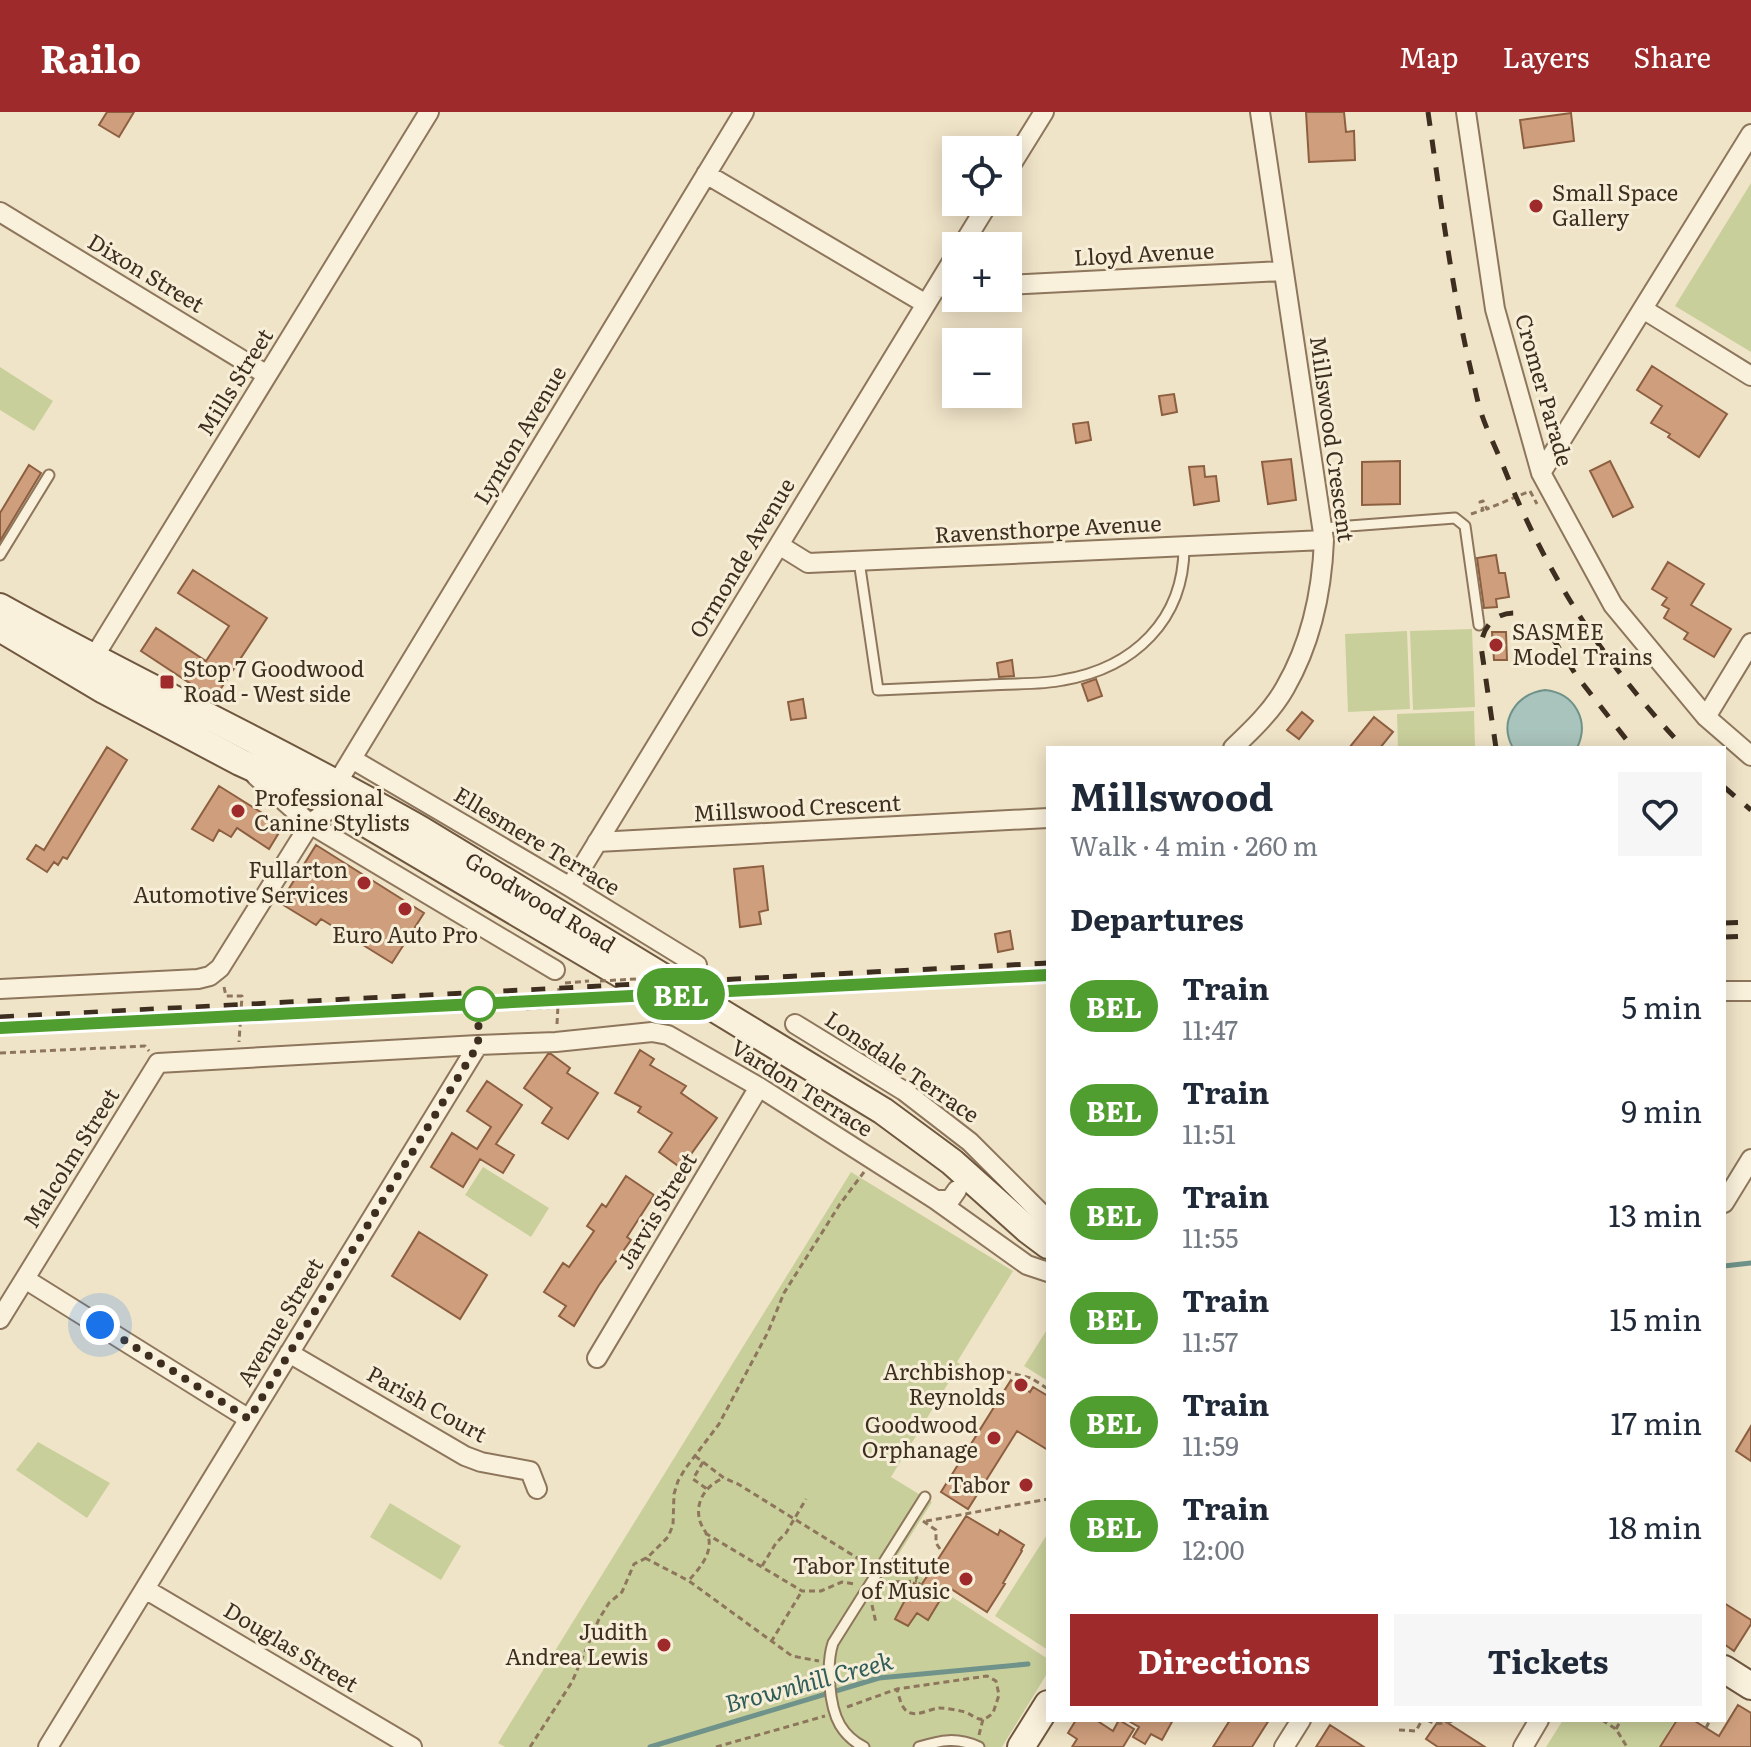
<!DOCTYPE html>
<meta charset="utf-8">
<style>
:root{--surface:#fff;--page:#f6f6f7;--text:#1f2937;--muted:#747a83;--accent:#9e2a2b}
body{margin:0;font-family:Literata,serif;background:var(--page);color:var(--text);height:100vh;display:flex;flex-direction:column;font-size:30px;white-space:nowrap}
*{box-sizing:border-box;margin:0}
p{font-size:26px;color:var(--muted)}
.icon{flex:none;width:44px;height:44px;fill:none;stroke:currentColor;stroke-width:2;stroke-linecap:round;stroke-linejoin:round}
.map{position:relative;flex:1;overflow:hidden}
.sheet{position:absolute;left:1046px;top:634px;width:680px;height:976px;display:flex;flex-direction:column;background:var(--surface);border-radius:0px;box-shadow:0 4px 20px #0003}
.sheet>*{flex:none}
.badge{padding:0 16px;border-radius:26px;font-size:28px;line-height:52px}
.fabs{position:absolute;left:942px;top:24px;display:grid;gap:16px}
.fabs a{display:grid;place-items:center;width:80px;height:80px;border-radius:0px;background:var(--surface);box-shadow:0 4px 20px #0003;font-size:40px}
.you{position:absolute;width:40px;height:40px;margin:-20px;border:6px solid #fff;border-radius:50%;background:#1a73e8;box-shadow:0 0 0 12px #1a73e833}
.map>.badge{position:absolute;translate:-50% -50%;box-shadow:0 0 0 4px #fff}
h2{padding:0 24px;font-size:30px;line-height:72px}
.round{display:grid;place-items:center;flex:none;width:84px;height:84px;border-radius:0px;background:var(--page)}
.headline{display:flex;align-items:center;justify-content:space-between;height:136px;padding:0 24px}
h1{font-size:38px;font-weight:700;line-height:60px}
.cta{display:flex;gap:16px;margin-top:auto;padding:16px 24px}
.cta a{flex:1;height:92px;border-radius:0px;background:var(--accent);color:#fff;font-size:32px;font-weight:700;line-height:92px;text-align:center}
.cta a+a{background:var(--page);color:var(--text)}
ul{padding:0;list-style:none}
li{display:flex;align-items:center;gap:24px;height:104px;padding:0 24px}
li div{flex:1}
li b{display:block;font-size:30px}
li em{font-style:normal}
li .badge{min-width:88px;font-weight:700;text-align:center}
header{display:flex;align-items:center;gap:48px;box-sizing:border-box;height:112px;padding:0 40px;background:var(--accent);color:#fff}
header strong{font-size:38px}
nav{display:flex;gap:44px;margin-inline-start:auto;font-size:28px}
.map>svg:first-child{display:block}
.green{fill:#c9cf9b}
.water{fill:#a9c4bc;stroke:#6f938a;stroke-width:2}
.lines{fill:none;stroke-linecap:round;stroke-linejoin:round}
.stream{stroke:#6f938a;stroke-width:5}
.building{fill:#cf9f7d;stroke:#8d5f41;stroke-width:2}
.lane-casing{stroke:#8d765c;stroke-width:13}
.street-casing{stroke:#8d765c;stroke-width:22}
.secondary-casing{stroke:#6f573f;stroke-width:30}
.path{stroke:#8d765c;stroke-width:3;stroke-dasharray:6 4;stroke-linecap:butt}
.lane{stroke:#faf1dc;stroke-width:9}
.street{stroke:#faf1dc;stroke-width:18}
.secondary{stroke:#faf1dc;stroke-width:26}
.rail{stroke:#3d2e20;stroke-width:5;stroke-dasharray:14 14;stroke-linecap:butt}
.path-bridge{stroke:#8d765c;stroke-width:3;stroke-dasharray:6 4;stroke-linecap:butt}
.line-casing{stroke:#fff;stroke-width:18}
.line{stroke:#509e2f;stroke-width:12}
.walk{stroke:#3d2e20;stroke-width:8;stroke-dasharray:0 14.4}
.poi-dot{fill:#9e2a2b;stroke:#f7eed8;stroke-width:3}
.stop-dot{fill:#fff;stroke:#509e2f;stroke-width:4}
.labels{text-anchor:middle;stroke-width:6;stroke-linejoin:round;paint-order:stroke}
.poi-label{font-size:22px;fill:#3d2e20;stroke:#f7eed8;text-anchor:end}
.street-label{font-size:22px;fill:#3d2e20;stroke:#f7eed8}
.water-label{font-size:24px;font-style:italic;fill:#2f5d5a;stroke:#f7eed8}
</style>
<header>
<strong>Railo</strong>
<nav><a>Map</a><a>Layers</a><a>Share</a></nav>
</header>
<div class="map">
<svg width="1751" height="1635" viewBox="0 0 1751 1635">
<rect width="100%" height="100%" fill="#f0e4c8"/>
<!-- green -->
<path class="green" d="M1751,71V240L1675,194Z
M0,255L53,289L34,319L0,298Z
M1472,517L1475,595L1413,598L1410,519Z
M1407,519L1410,597L1348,600L1345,522Z
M1474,599L1475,636H1398L1397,602Z
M483,1055L549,1096L531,1125L465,1083Z
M851,1060L1013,1159L957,1250L960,1252L891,1365L932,1390L895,1448L1048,1547V1560L1002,1635H505L498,1631Z
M1048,1216V1269L1024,1254Z
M38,1330L110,1371L87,1406L16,1358Z
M390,1391L461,1434L441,1468L370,1425Z
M1048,1421V1538L995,1504Z
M1563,1608H1675L1659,1635H1546Z"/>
<!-- water -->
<path class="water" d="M1545,578C1575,581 1590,609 1577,636H1513C1498,609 1516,582 1545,578Z"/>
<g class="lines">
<!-- stream -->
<path class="stream" d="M1724,1154L1751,1151
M650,1635L879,1566L1028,1552"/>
</g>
<!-- building -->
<path class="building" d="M107,0H134L119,25L99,13Z
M1306,0H1344L1346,20L1354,19L1355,48L1309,50Z
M1571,1L1574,29L1524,36L1520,8Z
M1652,254L1727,302L1699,345L1668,325L1670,322L1651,311L1662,294L1637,278Z
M1174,282L1177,300L1162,303L1159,284Z
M1088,310L1091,328L1076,331L1073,312Z
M1291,347L1296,388L1268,392L1262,350Z
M1400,349V392L1362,393V350Z
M1610,349L1633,395L1613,405L1590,359Z
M29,353L41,361L0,429V401Z
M1204,354L1205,365L1216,364L1219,389L1194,393L1189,355Z
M1496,443L1499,461H1505L1509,485L1496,487L1497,495L1484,496L1477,446Z
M1668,450L1704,472L1691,493L1731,517L1714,545L1684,527L1688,521L1664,506L1669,497L1662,493L1667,486L1652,477Z
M193,458L267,506L214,587L141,539L156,516L206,549L229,514L178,481Z
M1492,520H1506L1507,548H1494Z
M1012,548L1014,564L999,565L997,551Z
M1096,567L1102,584L1088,589L1082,572Z
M803,587L806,606L791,608L788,590Z
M1302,600L1313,609L1299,627L1287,618Z
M1374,605L1393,620L1380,636H1349Z
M107,635L127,648L67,747L63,745L58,753L54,750L47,760L27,747L36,733L44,738Z
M219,674L283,714L269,737L237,716L231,725L219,718L213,729L192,717Z
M316,733L424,801L392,851L321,807L316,813L280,791Z
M763,754L768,798L759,800L761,812L740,815L734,757Z
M1010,819L1013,837L998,840L995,822Z
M640,938L654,947L650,953L686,974L681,981L717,1006L681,1056L659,1040L672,1021L638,1000L641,995L615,981Z
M548,942H551L570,956L567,961L598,981L568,1027L542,1011L552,996L524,976Z
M487,969L522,993L496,1032L514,1043L503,1061L480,1047L463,1075L431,1055L452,1021L477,1037L491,1015L467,999Z
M626,1064L654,1083L627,1125L631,1128L599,1173L574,1214L559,1204L566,1194L544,1180L563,1151L569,1155L594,1119L587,1114L602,1092L606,1095Z
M419,1120L487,1163L460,1207L392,1164Z
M1011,1268L1030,1280L1033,1275L1048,1284V1338L1017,1319L968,1397L941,1380Z
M1751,1314V1349L1736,1339Z
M966,1404L998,1423L1000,1418L1024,1433L1021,1438L1022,1439L1003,1471L1005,1472L987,1500L948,1475L928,1508L917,1501L908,1514L895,1507L914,1471L920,1475Z
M1724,1491L1751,1508V1512L1734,1539L1724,1532Z
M1738,1593L1751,1601V1635H1660L1677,1608H1693L1719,1624Z
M1076,1608H1096L1113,1619L1119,1608L1134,1617L1123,1635H1072L1077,1627L1068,1621Z
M1127,1608H1173L1162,1628L1151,1622L1145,1632L1133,1625L1139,1615Z
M1230,1608H1269L1252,1635H1213Z
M1439,1608H1443L1485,1635H1438L1426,1627Z
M1330,1613L1364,1635H1316Z"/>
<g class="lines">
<!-- lane casing -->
<g class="lane-casing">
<path id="lane" d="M1323,416L1455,406L1465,414L1479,513
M0,443L49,363
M859,449L878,578C915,576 952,575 989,573C1014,571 1040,573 1063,568C1134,556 1184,508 1184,435
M864,1635C854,1630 846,1623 840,1613C829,1594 826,1552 833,1531L925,1385
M919,1635C941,1628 957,1625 979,1635"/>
</g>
<!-- street casing -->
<g class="street-casing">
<path id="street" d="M1466,0L1495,197L1541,361L1613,493L1706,605L1751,644
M1008,58L1044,0
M706,62L926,192
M0,100L267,263
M962,134L989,90
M1008,173L1283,159
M936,176L956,175
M1643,197L1751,264
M1541,361L1751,22
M779,433L808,451L1324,428
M89,553L429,0
M1706,605L1751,531
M1233,636C1252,618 1272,599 1285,576C1311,531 1322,480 1324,428L1260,0
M352,647L570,775L697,853
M256,664L310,712L555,858
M337,671L744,0
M597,730L1048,706
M570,775L956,143
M0,877L198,867L210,864L220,856L310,712L335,693
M1724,879H1751
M795,912L904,979L970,1030L1048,1108
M936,1088H950L957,1078
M1724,1091L1751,1047
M25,1167L249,1307
M0,1207L158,951L478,933L556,930L652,920L668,923L759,975L936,1088L1027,1153L1048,1160
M289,1241L465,1344L481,1350L530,1359L537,1377
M597,1246L759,975
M145,1477L412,1635
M48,1635L478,933
M1284,1635L1301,1608
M1523,1635L1539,1608"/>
</g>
<!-- secondary casing -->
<g class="secondary-casing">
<g id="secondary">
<path id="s1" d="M0,495C140,573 285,640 423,719L883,999L952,1050L1028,1118L1048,1133"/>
<path d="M0,516L104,578L240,650L335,693L680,897"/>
<path d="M1724,1557L1751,1574"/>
<path d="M1021,1635L1048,1592"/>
</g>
</g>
<!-- path -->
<path class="path" d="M1471,402L1483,398L1480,390L1483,389L1487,397L1530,379L1537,392
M565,871L589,869
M224,875L226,884H242L239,930
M526,897L558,895
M241,910L315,907
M557,912L559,875
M0,941L145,934L149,939
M989,1283L1003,1259L1031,1266L1048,1277
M695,1344L724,1366L738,1372L867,1452
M703,1350L693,1367L707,1377
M923,1409L936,1418V1431L942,1440
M926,1409L1048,1387
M705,1421L802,1479H821L842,1470L855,1472
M645,1446L689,1469L792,1544L819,1549
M897,1452L916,1464L918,1471L940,1485
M762,1454L776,1431L786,1421L806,1387
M690,1467C699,1457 711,1443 709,1428C707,1420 700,1414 699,1405C696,1387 708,1372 724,1366
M885,1470L917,1469
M872,1493L876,1511
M771,1530L802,1479
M847,1595L897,1577L987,1564L996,1569L999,1583L993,1601C980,1613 977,1605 965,1600C957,1598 947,1596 939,1596C930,1597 916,1605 908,1600C901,1596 899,1584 897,1577
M1427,1608C1437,1614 1446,1611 1456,1608
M1602,1608L1616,1617L1627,1635
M1706,1616L1710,1608
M1616,1617L1621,1608
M1399,1618L1416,1619L1422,1608
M979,1623L983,1607
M530,1635L572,1570L599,1507L609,1491L622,1480L634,1452L648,1445L668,1425L673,1413L674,1382L678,1369L685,1357L719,1312L768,1220L784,1181L840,1092L864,1060
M716,1635L825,1604"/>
<!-- lane -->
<use href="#lane" class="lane"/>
<!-- street -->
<use href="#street" class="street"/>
<!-- secondary -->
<use href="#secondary" class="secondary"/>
<!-- rail -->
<path class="rail" d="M1428,0C1440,82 1450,165 1468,246C1472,262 1475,278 1479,294C1485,315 1496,336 1504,356C1547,464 1604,551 1684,636
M1552,525L1576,563L1633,636
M1496,636L1481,534C1483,510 1501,497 1524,502
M1724,675L1751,698
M1724,811L1751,810
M1724,825L1751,824
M0,905L1048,851"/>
<!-- path-bridge -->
<path class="path-bridge" d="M600,869L690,864"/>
</g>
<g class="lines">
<!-- line casing -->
<g class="line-casing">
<path id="line" d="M0,916L1048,863"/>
</g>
<!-- line -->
<use href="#line" class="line"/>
<!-- walk -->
<path class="walk" d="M100,1213L249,1307L478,933L479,892"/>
</g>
<!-- markers -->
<g class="poi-dot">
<circle cx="1536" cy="94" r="8"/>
<circle cx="1496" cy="533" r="8"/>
<rect x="159" y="562" width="16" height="16" rx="4"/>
<circle cx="238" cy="699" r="8"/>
<circle cx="364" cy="771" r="8"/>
<circle cx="405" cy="797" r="8"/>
<circle cx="1021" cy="1273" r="8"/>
<circle cx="994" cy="1326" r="8"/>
<circle cx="1026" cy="1373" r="8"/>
<circle cx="966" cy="1467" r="8"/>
<circle cx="664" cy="1533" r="8"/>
</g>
<circle class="stop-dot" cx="479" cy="892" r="16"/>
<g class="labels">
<!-- poi labels -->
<g class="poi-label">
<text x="1552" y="89" text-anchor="start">Small Space<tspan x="1552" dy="25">Gallery</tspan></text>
<text x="1512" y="528" text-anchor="start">SASMEE<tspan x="1512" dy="25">Model Trains</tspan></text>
<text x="183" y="565" text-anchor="start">Stop 7 Goodwood<tspan x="183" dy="25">Road - West side</tspan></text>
<text x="254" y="694" text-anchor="start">Professional<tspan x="254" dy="25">Canine Stylists</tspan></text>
<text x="348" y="766">Fullarton<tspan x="348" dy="25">Automotive Services</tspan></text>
<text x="405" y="831" text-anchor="middle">Euro Auto Pro</text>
<text x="1005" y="1268">Archbishop<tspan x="1005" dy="25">Reynolds</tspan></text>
<text x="978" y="1321">Goodwood<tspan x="978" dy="25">Orphanage</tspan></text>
<text x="1010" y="1381">Tabor</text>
<text x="950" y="1462">Tabor Institute<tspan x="950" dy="25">of Music</tspan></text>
<text x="648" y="1528">Judith<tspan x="648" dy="25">Andrea Lewis</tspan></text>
</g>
<!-- street labels -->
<g class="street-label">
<text transform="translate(1144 142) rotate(-3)" y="8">Lloyd Avenue</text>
<text transform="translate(146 161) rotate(31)" y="8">Dixon Street</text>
<text transform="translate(235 270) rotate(-58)" y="8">Mills Street</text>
<text transform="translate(1544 278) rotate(74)" y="8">Cromer Parade</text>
<text transform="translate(520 323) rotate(-59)" y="8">Lynton Avenue</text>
<text transform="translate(1332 327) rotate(82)" y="8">Millswood Crescent</text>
<text transform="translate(1048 417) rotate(-3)" y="8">Ravensthorpe Avenue</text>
<text transform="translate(742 446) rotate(-59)" y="8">Ormonde Avenue</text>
<text transform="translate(797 696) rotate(-3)" y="8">Millswood Crescent</text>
<text transform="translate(537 729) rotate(31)" y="8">Ellesmere Terrace</text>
<text dy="8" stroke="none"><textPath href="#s1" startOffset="616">Goodwood Road</textPath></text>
<text transform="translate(902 955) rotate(34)" y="8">Lonsdale Terrace</text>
<text transform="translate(802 976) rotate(32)" y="8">Vardon Terrace</text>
<text transform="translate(71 1046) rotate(-58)" y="8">Malcolm Street</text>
<text transform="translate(657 1099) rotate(-59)" y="8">Jarvis Street</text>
<text transform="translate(280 1210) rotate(-59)" y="8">Avenue Street</text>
<text transform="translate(427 1292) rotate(29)" y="8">Parish Court</text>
<text transform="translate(291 1535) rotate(31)" y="8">Douglas Street</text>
</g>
<!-- water labels -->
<g class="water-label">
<text transform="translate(809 1571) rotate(-15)" y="8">Brownhill Creek</text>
</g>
</g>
</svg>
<div class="fabs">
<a><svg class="icon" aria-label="locate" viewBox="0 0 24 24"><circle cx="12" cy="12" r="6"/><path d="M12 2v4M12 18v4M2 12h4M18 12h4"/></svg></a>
<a>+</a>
<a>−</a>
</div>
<div class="you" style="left:100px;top:1213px"></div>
<b class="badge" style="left:681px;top:882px;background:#509e2f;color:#fff">BEL</b>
<section class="sheet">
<div class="headline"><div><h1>Millswood</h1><p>Walk · 4 min · 260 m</p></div><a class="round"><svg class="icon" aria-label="heart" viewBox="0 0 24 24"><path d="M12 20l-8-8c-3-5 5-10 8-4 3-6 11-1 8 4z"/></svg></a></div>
<h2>Departures</h2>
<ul>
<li><span class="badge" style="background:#509e2f;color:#fff">BEL</span><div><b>Train</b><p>11:47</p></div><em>5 min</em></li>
<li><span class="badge" style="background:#509e2f;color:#fff">BEL</span><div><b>Train</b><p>11:51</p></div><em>9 min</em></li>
<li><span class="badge" style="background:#509e2f;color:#fff">BEL</span><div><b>Train</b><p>11:55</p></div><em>13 min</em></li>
<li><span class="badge" style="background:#509e2f;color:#fff">BEL</span><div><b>Train</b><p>11:57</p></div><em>15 min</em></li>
<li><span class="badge" style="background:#509e2f;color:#fff">BEL</span><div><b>Train</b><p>11:59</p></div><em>17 min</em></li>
<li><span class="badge" style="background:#509e2f;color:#fff">BEL</span><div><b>Train</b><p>12:00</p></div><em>18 min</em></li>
</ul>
<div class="cta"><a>Directions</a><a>Tickets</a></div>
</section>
</div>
